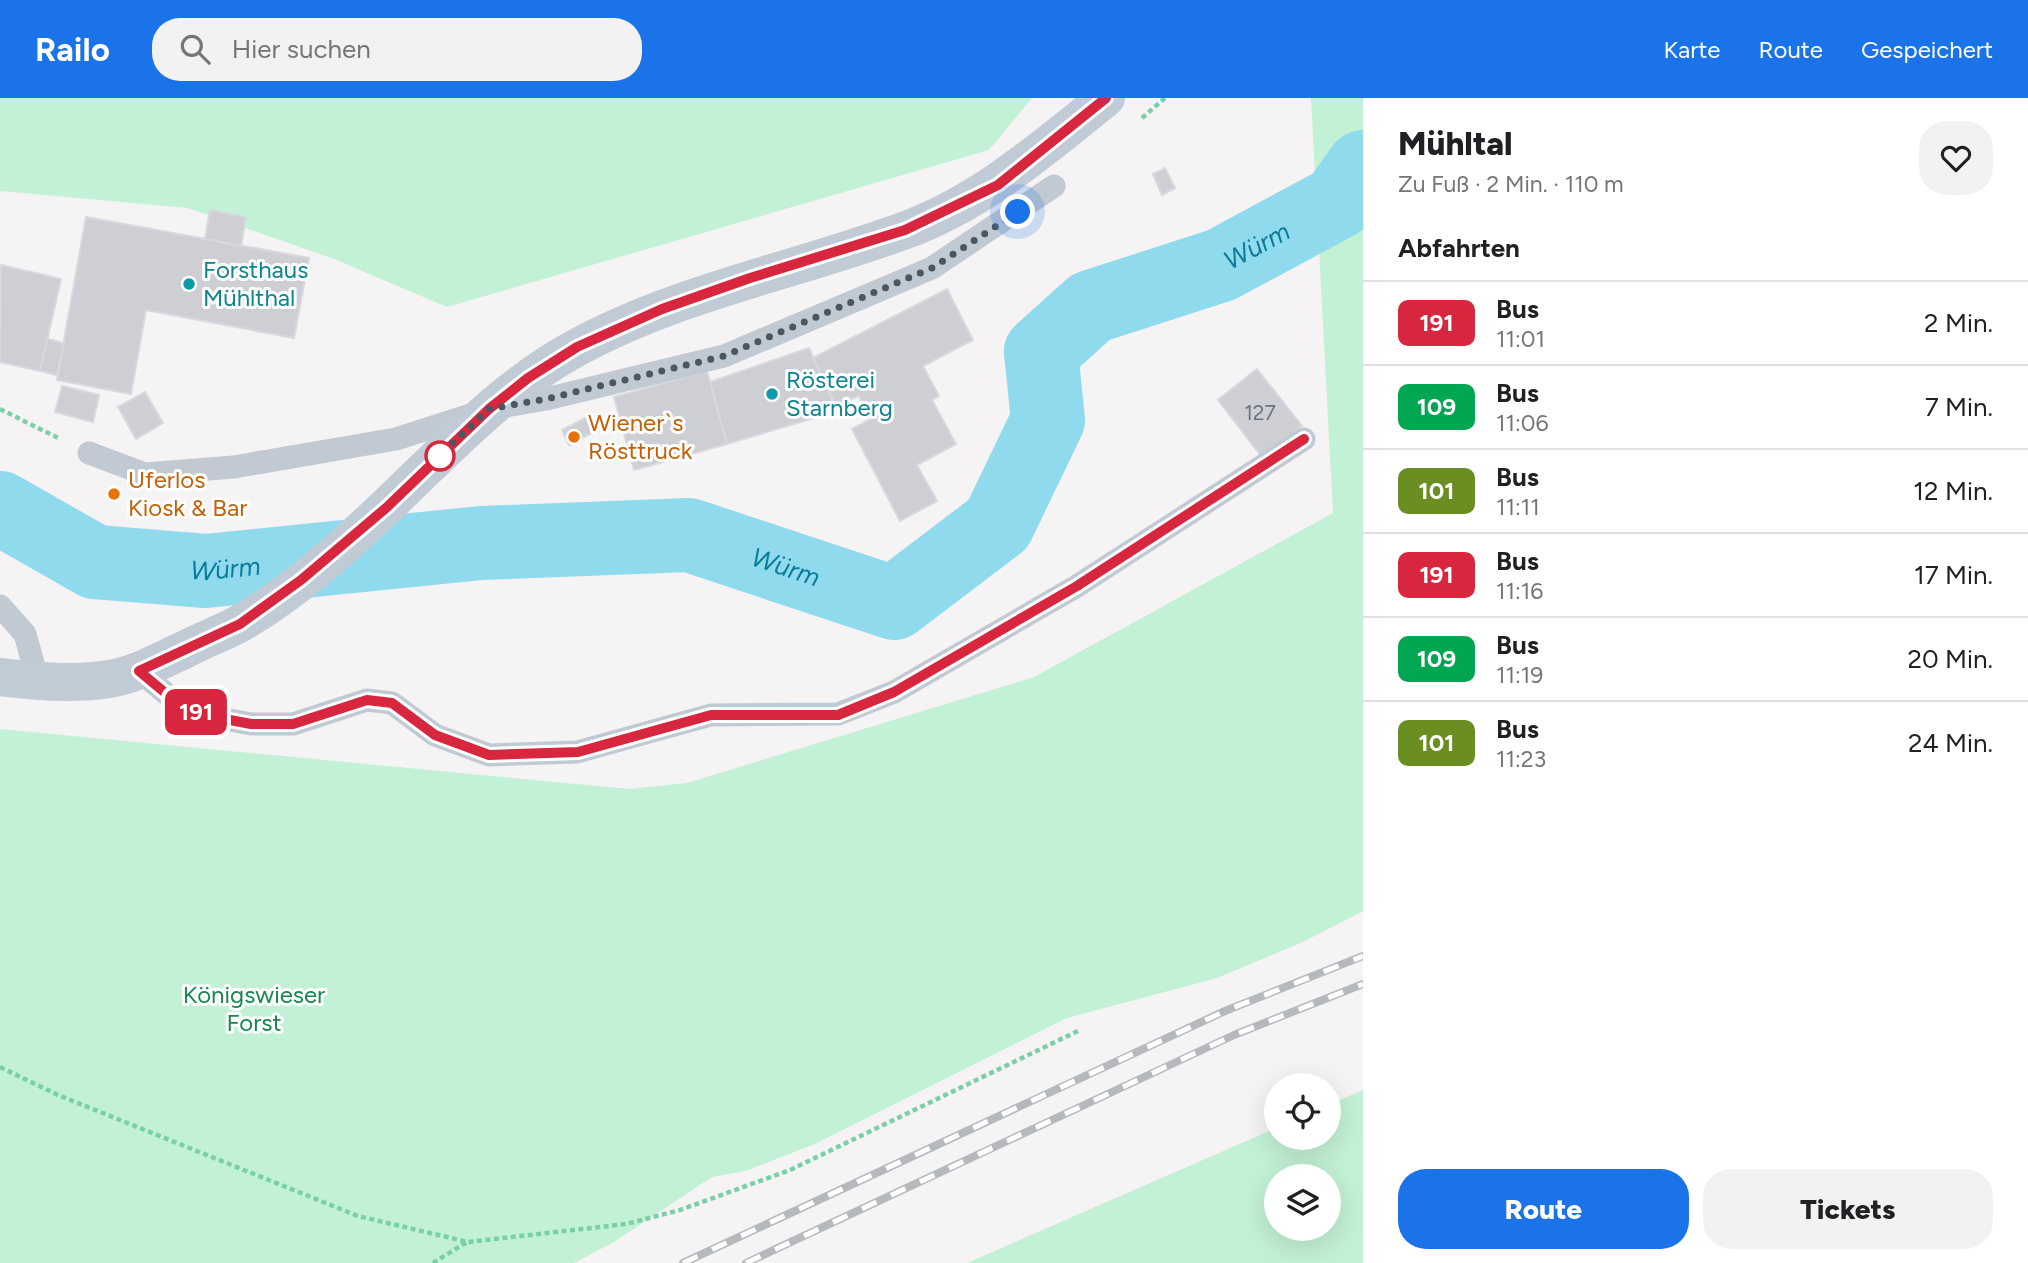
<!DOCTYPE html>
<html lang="de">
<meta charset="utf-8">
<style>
:root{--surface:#fff;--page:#f2f2f2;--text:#202124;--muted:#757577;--line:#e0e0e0;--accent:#1a73e8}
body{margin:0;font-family:Figtree,sans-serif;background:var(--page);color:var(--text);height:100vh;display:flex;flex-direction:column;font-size:26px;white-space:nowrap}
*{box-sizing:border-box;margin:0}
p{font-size:23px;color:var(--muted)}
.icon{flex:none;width:38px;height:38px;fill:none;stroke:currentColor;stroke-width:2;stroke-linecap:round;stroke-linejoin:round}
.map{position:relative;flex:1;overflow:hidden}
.side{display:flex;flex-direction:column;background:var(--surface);width:665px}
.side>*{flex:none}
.badge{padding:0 14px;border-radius:10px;font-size:24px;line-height:46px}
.fabs{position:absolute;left:1264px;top:975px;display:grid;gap:14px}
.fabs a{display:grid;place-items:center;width:77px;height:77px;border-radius:50%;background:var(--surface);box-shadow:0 7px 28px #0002;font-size:35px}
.you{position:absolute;width:35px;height:35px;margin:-18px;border:5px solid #fff;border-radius:50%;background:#1a73e8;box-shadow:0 0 0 10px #1a73e833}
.map>.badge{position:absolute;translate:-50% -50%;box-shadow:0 0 0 4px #fff}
h2{padding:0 35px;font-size:26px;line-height:63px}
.round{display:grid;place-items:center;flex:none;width:74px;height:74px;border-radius:28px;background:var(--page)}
.headline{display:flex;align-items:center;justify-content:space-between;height:119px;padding:0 35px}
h1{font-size:33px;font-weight:800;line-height:52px}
.action{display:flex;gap:14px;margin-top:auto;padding:14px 35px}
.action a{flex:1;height:80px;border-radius:28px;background:var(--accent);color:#fff;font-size:28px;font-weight:800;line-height:80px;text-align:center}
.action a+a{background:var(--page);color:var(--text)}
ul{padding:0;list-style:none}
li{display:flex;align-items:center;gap:21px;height:84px;padding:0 35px;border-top:2px solid var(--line)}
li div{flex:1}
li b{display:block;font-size:26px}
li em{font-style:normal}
li .badge{min-width:77px;font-weight:700;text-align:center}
header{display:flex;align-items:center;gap:42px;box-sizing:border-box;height:98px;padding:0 35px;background:var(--accent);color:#fff}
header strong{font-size:33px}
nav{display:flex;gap:38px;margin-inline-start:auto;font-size:24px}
.search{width:490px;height:63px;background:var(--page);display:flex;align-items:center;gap:18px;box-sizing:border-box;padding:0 24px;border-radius:28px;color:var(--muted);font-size:26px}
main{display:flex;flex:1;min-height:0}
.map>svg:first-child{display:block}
.green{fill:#c3f1d5;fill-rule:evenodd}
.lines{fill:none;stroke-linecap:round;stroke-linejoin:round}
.river{stroke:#90daee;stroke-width:74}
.building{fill:#cdcfd5;stroke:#d7d9de;stroke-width:2}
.path{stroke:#7ad0a6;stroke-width:4.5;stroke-dasharray:5 3.5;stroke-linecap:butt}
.lane{stroke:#c1cad2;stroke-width:23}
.secondary{stroke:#c1cbd6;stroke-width:38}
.rail-casing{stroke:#b5b8bd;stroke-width:8}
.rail{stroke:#fff;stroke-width:5;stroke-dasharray:16;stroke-linecap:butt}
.line-casing{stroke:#fff;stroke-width:16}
.line{stroke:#d7263d;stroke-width:10}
.walk{stroke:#4a5661;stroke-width:7;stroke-dasharray:0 12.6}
.culture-dot{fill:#0f9aa8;stroke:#fff;stroke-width:2.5}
.food-dot{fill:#e8710a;stroke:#fff;stroke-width:2.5}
.stop-dot{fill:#fff;stroke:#d7263d;stroke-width:3.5}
.labels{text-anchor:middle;stroke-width:6;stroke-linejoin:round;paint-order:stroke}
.number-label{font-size:21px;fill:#6b747e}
.culture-label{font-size:24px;fill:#0d838f;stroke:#fff;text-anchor:start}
.food-label{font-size:24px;fill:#c56008;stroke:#fff;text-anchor:start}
.park-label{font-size:24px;fill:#17864f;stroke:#fff}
.water-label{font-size:26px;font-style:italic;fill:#0c7c9b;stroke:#fff}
</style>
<header>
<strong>Railo</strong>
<div class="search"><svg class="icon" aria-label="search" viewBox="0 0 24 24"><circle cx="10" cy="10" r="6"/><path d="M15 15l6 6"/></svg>Hier suchen</div>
<nav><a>Karte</a><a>Route</a><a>Gespeichert</a></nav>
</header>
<main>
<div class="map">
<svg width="1363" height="1165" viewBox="0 0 1363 1165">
<rect width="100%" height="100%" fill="#f5f3f3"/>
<!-- green -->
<path class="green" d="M0,0H1032L989,52L447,209L334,161L188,110L0,93Z
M1311,0H1363V813L1303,844L1217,880L1067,920L815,1046L745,1073L712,1079L614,1144L574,1165H0V631L629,691L687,685L1034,579L1333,415Z
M1363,992V1165H967L1276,1030V1040H1328V1007ZM1328,1078V1130H1276V1078Z"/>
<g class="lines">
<!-- river -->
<path class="river" id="s1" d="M0,410L95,464L206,473L481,445L689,437L894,505L998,426L1048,322L1041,254L1091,209L1221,167L1338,104L1363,69"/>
</g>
<!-- building -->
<path class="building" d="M1165,70L1175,90L1162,97L1153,76Z
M210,112L246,119L241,148L205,141Z
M86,119L309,160L294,240L146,212L131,296L57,282Z
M1,167L61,181L40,273L0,264Z
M947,191L973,242L923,268L939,298L932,302L956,346L917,367L937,403L900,423L852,331L871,321L859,298L836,308L813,260Z
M47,241L64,245L57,277L40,273Z
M809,250L837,313L727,346L710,284Z
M1257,271L1302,328L1262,359L1218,302Z
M707,273L727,346L634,372L614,299Z
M62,288L99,297L93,324L55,314Z
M145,294L163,325L136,341L118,309Z
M589,318L597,332L569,347L562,332Z"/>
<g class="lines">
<!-- path -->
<path class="path" d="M1142,20L1165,0
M0,311L60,341
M0,969L58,997L358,1118L468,1144L626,1126L680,1112L790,1072L1080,932
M433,1165L467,1144"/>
<!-- lane -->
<path class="lane" d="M89,355L145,376L234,369L396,341L489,311L546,301L724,258L932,170L1054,88
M0,508L25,536L38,583
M139,573L169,598L198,616L251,626H293L367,602L392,605L435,637L489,657L577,654L711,617L838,616L894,594L1077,488L1304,341"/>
<!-- secondary -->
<path class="secondary" d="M0,579C37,583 72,587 109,581C136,577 161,562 186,551C203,542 222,535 239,526C293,495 344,449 389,406C448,350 504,289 576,250C679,194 794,173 903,133C981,105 1042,51 1106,0"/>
<!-- rail casing -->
<g class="rail-casing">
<path id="rail" d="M683,1165L1225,913L1363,858
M746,1165L1234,937L1363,886"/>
</g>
<!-- rail -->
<use href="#rail" class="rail"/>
</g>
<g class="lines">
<!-- line casing -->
<g class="line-casing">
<path id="line" d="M1106,0L998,87L905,132L750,180L662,211L577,249L528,280L489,311L386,410L301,482L240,526L139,573L169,598L198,616L251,626H293L367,602L392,605L435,637L489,657L578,654L711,617H838L894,594L1077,488L1304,341"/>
</g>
<!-- line -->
<use href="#line" class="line"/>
<!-- walk -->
<path class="walk" d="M440,358L437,360L489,311L546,301L724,258L932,170L1018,114"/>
</g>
<!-- markers -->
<g class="culture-dot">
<circle cx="189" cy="186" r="7"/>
<circle cx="772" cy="296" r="7"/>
</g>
<g class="food-dot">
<circle cx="574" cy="339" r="7"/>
<circle cx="114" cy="396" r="7"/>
</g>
<circle class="stop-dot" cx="440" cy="358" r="14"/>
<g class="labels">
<!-- number labels -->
<g class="number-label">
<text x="1260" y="322">127</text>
</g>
<!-- culture labels -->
<g class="culture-label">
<text x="203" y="180">Forsthaus<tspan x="203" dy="28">Mühlthal</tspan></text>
<text x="786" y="290">Rösterei<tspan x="786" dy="28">Starnberg</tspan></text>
</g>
<!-- food labels -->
<g class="food-label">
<text x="588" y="333">Wienerˋs<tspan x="588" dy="28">Rösttruck</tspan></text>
<text x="128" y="390">Uferlos<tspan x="128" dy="28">Kiosk &amp; Bar</tspan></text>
</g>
<!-- park labels -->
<g class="park-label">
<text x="254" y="905">Königswieser<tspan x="254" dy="28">Forst</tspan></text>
</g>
<!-- water labels -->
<g class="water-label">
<text dy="9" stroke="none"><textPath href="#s1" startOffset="1480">Würm</textPath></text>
<text dy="9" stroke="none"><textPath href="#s1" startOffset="240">Würm</textPath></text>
<text dy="9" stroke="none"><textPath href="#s1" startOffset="807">Würm</textPath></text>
</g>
</g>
</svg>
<div class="fabs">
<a><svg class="icon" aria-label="locate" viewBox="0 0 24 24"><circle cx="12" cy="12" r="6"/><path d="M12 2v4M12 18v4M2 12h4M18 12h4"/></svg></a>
<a><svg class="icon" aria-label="layers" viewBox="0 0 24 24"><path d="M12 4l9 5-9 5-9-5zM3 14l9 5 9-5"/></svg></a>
</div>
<div class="you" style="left:1018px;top:114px"></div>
<b class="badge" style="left:196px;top:614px;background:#d7263d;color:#fff">191</b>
</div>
<section class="side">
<div class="headline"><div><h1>Mühltal</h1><p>Zu Fuß · 2 Min. · 110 m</p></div><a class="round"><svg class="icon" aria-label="heart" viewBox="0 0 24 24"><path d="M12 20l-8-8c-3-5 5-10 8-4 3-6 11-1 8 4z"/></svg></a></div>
<h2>Abfahrten</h2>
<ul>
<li><span class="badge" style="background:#d7263d;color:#fff">191</span><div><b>Bus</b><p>11:01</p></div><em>2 Min.</em></li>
<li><span class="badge" style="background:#00a651;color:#fff">109</span><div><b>Bus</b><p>11:06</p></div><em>7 Min.</em></li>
<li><span class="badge" style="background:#6b8e23;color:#fff">101</span><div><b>Bus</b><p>11:11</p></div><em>12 Min.</em></li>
<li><span class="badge" style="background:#d7263d;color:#fff">191</span><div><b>Bus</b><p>11:16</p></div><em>17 Min.</em></li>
<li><span class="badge" style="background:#00a651;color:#fff">109</span><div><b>Bus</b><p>11:19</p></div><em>20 Min.</em></li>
<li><span class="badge" style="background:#6b8e23;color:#fff">101</span><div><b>Bus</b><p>11:23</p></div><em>24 Min.</em></li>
</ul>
<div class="action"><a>Route</a><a>Tickets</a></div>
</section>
</main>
